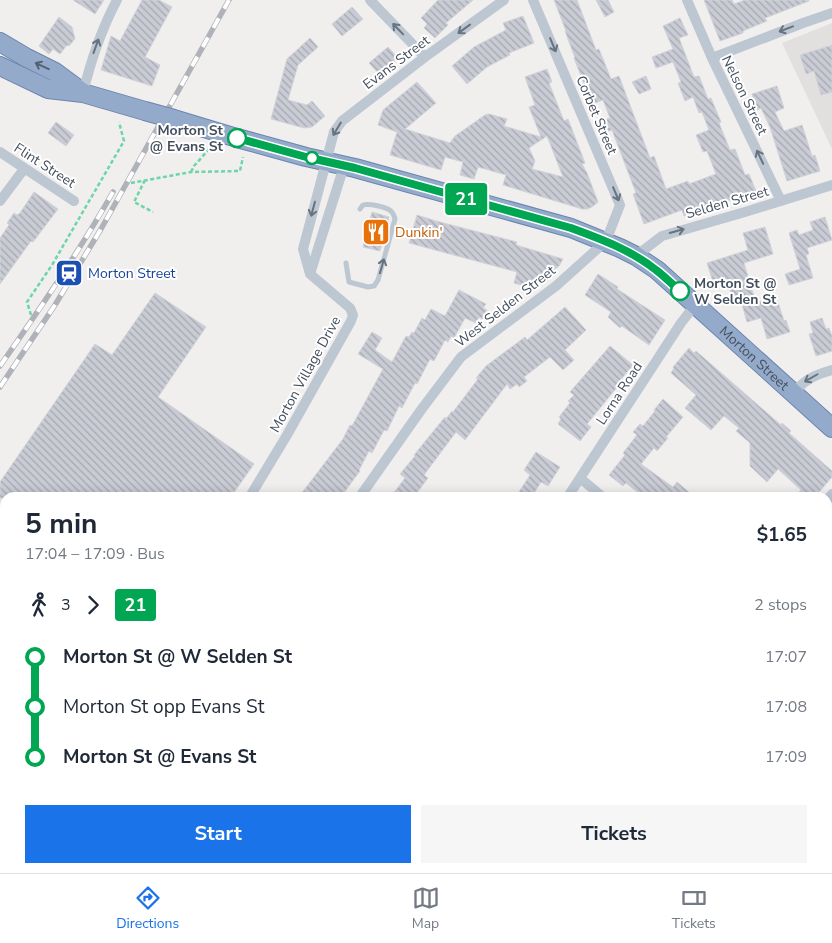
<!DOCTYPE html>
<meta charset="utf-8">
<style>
:root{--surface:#fff;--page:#f6f6f7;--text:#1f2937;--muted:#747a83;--line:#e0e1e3;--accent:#1a73e8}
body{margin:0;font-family:"Nunito Sans",sans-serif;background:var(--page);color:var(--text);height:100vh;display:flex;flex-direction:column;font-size:19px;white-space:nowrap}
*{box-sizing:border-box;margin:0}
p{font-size:16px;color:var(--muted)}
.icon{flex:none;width:28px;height:28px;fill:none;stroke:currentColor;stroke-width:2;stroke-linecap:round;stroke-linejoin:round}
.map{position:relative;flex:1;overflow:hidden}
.sheet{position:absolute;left:0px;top:492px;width:832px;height:381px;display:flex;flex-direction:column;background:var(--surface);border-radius:15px 15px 0 0;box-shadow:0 2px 12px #0003}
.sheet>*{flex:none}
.badge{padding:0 10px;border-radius:4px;font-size:18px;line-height:32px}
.map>.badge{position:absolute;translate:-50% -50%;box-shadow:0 0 0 2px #fff}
.legs{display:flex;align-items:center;gap:8px;height:55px;padding:0 25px;font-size:16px}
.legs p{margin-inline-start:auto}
.summary{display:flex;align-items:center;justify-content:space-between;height:85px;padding:0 25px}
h1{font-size:28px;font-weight:700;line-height:38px}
.cta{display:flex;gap:10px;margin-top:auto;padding:10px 25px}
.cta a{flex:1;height:58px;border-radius:0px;background:var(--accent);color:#fff;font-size:20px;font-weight:700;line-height:58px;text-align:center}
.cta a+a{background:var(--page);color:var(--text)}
ul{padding:0 25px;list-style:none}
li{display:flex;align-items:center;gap:18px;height:50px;font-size:19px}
li i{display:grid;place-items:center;width:8px;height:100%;margin:0 6px;background:currentColor}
li i::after{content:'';width:12px;height:12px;margin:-6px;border:4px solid;border-radius:50%;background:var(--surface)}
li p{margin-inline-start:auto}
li:first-child i{background:linear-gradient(#0000 50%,currentColor 0)}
li:last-child i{background:linear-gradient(currentColor 50%,#0000 0)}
.menu{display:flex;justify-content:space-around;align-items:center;height:70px;border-top:1px solid var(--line);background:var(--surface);font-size:14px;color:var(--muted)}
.menu a{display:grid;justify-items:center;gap:2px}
.menu .current{color:var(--accent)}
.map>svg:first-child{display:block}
.education{fill:#e2dfdf}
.building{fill:url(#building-back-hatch);stroke:#d1d3da;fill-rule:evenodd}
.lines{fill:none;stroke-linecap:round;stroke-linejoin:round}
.trunk-casing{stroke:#6b85af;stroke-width:20}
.path{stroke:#6ad6aa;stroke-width:2.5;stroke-dasharray:4 2.5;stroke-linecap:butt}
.service{stroke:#bdc7d2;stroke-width:5}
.minor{stroke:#bdc7d2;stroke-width:10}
.trunk{stroke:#94aaca;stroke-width:18}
.rail-casing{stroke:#afb2b9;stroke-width:5.5}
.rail{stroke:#fff;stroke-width:4;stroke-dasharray:11;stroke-linecap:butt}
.trunk-bridge-casing{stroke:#6b85af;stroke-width:20;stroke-linecap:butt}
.trunk-bridge{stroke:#94aaca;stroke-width:18}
.oneway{stroke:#687381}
.oneway2{stroke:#546174}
.line-1-casing{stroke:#fff;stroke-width:11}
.line-1{stroke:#00a651;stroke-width:8}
.stop-1-dot{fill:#fff;stroke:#00a651;stroke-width:2.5}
.labels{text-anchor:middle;stroke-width:4;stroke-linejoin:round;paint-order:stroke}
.street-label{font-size:14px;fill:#444f5e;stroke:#fff}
.stop-label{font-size:14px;font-weight:bold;fill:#444f5e;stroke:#fff;text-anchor:end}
.food-label{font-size:14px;fill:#c56008;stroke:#fff;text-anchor:start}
.transit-label{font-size:14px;fill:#164399;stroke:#fff;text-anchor:start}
</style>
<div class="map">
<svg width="832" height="873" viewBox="0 0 832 873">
<defs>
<pattern id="building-back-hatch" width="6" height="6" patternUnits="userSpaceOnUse" patternTransform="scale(1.25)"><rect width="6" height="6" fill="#c9ccd4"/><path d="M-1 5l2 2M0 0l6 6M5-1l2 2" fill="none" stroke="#a5a8af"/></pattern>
</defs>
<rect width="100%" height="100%" fill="#f1eeee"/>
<!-- education -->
<path class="education" d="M832,23V149L782,43Z"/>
<!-- building -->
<path class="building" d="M73,0H104L95,14Z
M142,0H159L172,7L145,57L160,65L152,86L101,70L111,36L120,41Z
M438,0H473L446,23L448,25L435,38L424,28L427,24L421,18Z
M554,0H577L596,50L599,49L611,79L619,76L650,158L654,156L666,189L688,181L689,184L716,174L707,151L703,152L696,135L709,130L702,112L699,113L693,97L685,101L678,83L681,82L673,62L656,68L652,57L673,49L663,26L680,18L688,35L679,38L694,77L699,76L708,99L711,98L721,122L719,123L730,150L735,149L745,175L749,174L756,191L684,216L682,210L644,224L633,194L636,193L612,130L606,132L602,121L610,118L603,100L592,104L574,58H575L565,31H566Z
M596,0H608L614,12L605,17Z
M704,0H732L734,4L745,0H809V1L765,18L767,21L743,31V33L720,41Z
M352,7L363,19L342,36L332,24Z
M523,16L534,43L509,53L510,55L487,67L467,84L452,66L474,47L506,30L503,23Z
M59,17L72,27L75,39L69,46L67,45L60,54L53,49L49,54L39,46Z
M310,38L318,47L298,65L288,100L307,105L312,101L325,116L312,127L304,128L271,119L287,59Z
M832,45V92L821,95L814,71L806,74L800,55Z
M388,47L398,58L379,74L369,63Z
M547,69L552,82L549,83L564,121L568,119L585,163L582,164L587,173L598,202L592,207L587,209H582L503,185L506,175L478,167L474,179L460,175L463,162L445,157L441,170L390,155L397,132L378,125L383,110L417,82L436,103L405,129L450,143L455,136L485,115L489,114L507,119L504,126L541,137L529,107L535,105L525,77ZM547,136L563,177L532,169L535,161L529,148Z
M646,76L651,89L639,94L632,82Z
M777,86L784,108L775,112L784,131L802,125L812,156L815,155L820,171L787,181L770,127L761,108L757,110L752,94Z
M56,122L74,135L66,146L48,133Z
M34,192L58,209L33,242L31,241L0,284V238L9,225L7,223L14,213L17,215L20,213Z
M372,212L389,217L380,251L363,247Z
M417,215L436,221L517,242L516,245L563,259L559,266L530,288L514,283L517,272L409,243Z
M825,217L832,240L807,248L809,254L806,255L813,278L789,285L785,274L800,269L789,233L797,230L799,235L813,230L810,222Z
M765,227L773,254L744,263L756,303L776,296L784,321L786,320L790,332L767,339L761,318L747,322L741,301L734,303L727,281L714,285L707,263L748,250L743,233Z
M598,274L618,287L617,289L665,320L649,345L622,326L620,328L608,317L611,312L585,295Z
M459,290L486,304L483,308L487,310L482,319L479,317L476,323L465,318L454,338L451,336L448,342L445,340L434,361L430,359L417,384L415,383L402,408L399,406L387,431L384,430L372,453L369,451L359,470L360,471L340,498H298L343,439L350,425L352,426L383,369L358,354L372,332L382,338L375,350L392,362L406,336L409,337L412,332L414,333L422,318L425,320L431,309L445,316Z
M155,293L206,327L158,397L254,464L230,498H0V482L95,344L112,355Z
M565,307L586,330L565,350L574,360L563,370L550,357L524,377L527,381L519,387L517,384L510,389L507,384L465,440L456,432L424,475L428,478L413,498H390L405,478L400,474L415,456L414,455L445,417L446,419L452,411L453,412L478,379L476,378L486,366L525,337L527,340Z
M822,318L826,329L829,328L832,336V351L816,356L809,334L813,333L810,322Z
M610,346L633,365L617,384L618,386L587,424L591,427L580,441L558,424L561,419L559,417L570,403L568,401L574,395L570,392Z
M689,348L694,353L696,351L781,425L782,423L791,431L789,433L832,471V477L814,498H794L801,490L778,469L767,482L750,466V443L736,431L739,428L724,416L711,430L685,408L696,395L671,373L674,368L673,367Z
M663,399L683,417L666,437L668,438L657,451L654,448L641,464L673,487L677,482L696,498H645L626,483L623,486L609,475L625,455L623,453L637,435L633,432L640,424L643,426L655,411L654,410Z
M536,452L560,467L548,486L541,482L531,498H515L530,475L524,470Z"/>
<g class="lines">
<!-- trunk casing -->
<g class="trunk-casing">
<g id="trunk">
<path d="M0,42L27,58L55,72L82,92"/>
<path d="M0,66L48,89L83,93L145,111"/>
<path id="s1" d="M174,119L237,138L306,157L355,168L571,228L620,248L636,256L657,270L832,428"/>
</g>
</g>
<!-- path -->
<path class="path" d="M191,172L194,166L210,148
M145,180L134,202L153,212
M131,183L191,172L240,171L243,157
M31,315L27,302L52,265L124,141L119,122"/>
<!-- service -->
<path class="service" d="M346,263L349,282L368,287L374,286L378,280L395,219C394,215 394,214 391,211C386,207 369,203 363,205L360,209"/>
<!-- minor -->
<path class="minor" d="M370,0L425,57
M687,0L712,58L781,201
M712,58L803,23L832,13
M83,93C91,60 101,30 117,0
M0,152L74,201
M0,201L24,169
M636,256L662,236L745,212L832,185
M310,274L344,166
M793,393C806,379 814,375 832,370
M580,478L604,498
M249,498L287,435L351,321L353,315L350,308L310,274L303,249L334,132L342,121L425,57L504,0
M359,498L421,410L461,357L556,286L606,241L620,205L533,0
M567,498L681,323L695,305
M828,499L832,494
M828,798L832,791
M297,869L303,873
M109,873L112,869
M316,873L319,869
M475,873L478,869
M617,873L620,869
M781,873L784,869"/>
<!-- trunk -->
<use href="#trunk" class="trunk"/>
<!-- rail casing -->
<g class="rail-casing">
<path id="rail" d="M0,366C40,309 79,252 113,192
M0,387L55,305L101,229L229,0"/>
</g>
<!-- rail -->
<use href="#rail" class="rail"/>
<!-- trunk-bridge casing -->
<g class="trunk-bridge-casing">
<path id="trunk-bridge" d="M145,111L174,119"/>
</g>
<!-- trunk-bridge -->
<use href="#trunk-bridge" class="trunk-bridge"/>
</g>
<!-- one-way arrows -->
<defs><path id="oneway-shaft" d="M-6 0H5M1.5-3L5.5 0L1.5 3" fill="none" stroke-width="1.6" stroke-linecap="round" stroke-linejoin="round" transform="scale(1.25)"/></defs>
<g class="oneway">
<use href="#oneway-shaft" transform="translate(398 29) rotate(-134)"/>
<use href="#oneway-shaft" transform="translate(464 29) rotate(144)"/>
<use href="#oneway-shaft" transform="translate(786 29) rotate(159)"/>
<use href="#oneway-shaft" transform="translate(553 45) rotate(67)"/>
<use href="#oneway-shaft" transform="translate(96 46) rotate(-70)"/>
<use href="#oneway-shaft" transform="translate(337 129) rotate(121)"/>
<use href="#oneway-shaft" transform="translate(760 157) rotate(-115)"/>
<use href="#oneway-shaft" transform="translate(616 194) rotate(67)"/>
<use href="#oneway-shaft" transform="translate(313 209) rotate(105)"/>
<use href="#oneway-shaft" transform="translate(677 231) rotate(-16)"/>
<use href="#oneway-shaft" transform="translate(382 266) rotate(-74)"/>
<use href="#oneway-shaft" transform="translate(811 378) rotate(150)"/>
</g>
<use class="oneway2" href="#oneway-shaft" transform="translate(42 66) rotate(-155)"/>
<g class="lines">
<!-- line-1 casing -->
<g class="line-1-casing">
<path id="line-1" d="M237,138L306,157L355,168L571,228C601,239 631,250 656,270C664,276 672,284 680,291"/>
</g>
<!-- line-1 -->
<use href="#line-1" class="line-1"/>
</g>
<!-- icons -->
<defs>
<g id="restaurant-square" transform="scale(1.4375)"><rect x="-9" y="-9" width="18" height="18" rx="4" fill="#e8710a" stroke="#fff"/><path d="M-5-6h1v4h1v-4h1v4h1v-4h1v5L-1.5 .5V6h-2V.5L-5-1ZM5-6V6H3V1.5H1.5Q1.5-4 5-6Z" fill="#fff"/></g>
<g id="station-square" transform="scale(1.4375)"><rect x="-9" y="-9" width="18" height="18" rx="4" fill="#1a4fb4" stroke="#fff"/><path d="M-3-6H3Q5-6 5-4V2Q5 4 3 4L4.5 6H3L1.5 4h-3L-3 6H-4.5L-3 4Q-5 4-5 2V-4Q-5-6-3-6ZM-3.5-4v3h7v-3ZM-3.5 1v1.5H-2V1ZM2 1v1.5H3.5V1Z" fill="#fff"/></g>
</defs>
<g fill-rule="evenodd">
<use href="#restaurant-square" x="376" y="232"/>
<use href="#station-square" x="69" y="273"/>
</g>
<!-- markers -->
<g class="stop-1-dot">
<circle cx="237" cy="138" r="9"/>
<circle cx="312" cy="158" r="6"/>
<circle cx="680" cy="291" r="9"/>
</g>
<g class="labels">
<!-- street labels -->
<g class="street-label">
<text transform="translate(396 62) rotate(-37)" y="5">Evans Street</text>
<text transform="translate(745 95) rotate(64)" y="5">Nelson Street</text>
<text transform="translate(597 115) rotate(67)" y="5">Corbet Street</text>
<text transform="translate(45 165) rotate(33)" y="5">Flint Street</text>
<text transform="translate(727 202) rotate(-16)" y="5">Selden Street</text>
<text transform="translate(505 306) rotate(-38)" y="5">West Selden Street</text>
<text dy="5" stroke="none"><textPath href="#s1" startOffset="639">Morton Street</textPath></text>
<text transform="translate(305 374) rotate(-61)" y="5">Morton Village Drive</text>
<text transform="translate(619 393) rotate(-57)" y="5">Lorna Road</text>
</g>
<!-- stop labels -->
<g class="stop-label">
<text x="223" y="135">Morton St<tspan x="223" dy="16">@ Evans St</tspan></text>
<text x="694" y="288" text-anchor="start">Morton St @<tspan x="694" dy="16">W Selden St</tspan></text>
</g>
<!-- food labels -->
<g class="food-label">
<text x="395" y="237">Dunkin'</text>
</g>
<!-- transit labels -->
<g class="transit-label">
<text x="88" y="278">Morton Street</text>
</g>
</g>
</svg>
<b class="badge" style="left:466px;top:199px;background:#00a651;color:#fff">21</b>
<section class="sheet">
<div class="summary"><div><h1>5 min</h1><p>17:04 – 17:09 · Bus</p></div><b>$1.65</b></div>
<div class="legs"><svg class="icon" aria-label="walk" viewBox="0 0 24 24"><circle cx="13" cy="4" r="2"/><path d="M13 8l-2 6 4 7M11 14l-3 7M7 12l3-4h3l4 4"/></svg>3<svg class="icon" aria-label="forward" viewBox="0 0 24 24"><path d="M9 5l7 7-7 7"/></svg><b class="badge" style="background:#00a651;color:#fff">21</b><p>2 stops</p></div>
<ul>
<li><i style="color:#00a651"></i><b>Morton St @ W Selden St</b><p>17:07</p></li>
<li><i style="color:#00a651"></i><span>Morton St opp Evans St</span><p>17:08</p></li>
<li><i style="color:#00a651"></i><b>Morton St @ Evans St</b><p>17:09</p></li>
</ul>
<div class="cta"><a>Start</a><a>Tickets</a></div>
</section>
</div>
<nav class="menu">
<a class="current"><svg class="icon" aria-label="directions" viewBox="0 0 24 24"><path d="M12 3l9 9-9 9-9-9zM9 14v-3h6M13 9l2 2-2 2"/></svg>Directions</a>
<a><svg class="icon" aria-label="map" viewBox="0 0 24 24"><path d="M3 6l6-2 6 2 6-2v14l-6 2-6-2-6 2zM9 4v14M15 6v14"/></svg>Map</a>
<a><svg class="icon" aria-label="tickets" viewBox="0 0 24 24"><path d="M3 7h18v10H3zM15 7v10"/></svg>Tickets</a>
</nav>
